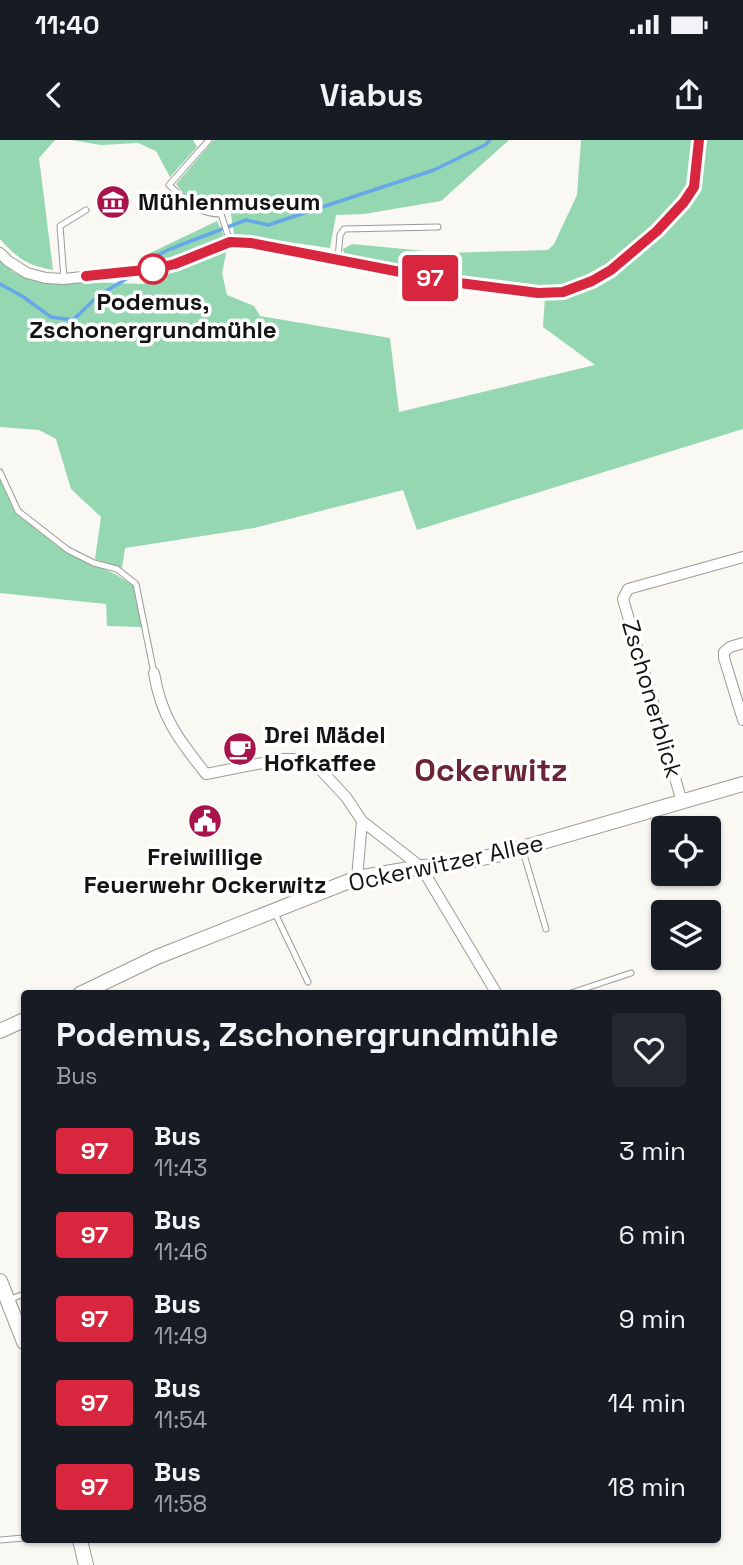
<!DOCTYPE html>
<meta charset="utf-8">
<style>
:root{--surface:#171b24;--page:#242831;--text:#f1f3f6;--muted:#9ea1a6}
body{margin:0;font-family:"Space Grotesk",sans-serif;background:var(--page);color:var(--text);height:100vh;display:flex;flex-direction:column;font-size:26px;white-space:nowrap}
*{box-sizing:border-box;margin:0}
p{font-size:23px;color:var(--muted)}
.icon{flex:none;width:38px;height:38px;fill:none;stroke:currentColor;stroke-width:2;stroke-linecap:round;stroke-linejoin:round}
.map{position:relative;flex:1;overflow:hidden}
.details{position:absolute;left:21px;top:850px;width:700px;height:553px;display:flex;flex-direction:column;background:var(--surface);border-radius:7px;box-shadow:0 2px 5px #0004}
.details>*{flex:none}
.badge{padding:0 14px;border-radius:5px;font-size:24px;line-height:46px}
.controls{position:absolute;left:651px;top:676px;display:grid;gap:14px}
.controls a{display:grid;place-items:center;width:70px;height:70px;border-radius:7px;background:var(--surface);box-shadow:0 2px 5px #0004;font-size:35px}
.map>.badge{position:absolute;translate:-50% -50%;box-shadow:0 0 0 4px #fff}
.round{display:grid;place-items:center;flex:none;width:74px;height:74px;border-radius:7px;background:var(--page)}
.head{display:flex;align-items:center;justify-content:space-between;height:119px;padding:0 35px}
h1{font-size:33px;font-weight:600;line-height:52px}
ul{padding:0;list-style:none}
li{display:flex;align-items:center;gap:21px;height:84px;padding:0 35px}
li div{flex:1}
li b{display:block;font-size:26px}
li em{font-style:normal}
li .badge{min-width:77px;font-weight:700;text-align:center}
.status{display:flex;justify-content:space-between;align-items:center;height:49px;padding:0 35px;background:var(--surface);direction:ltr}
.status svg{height:19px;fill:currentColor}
header{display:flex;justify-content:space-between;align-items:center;height:91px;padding:0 35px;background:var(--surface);font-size:32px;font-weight:600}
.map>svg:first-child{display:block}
.green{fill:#94d7b1}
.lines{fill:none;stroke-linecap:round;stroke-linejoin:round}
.stream{stroke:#66a7ea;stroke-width:3.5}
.service-casing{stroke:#9c9a95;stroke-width:7}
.minor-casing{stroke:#9c9a95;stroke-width:12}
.tertiary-casing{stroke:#9c9a95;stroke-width:16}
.service{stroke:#fff;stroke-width:5}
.minor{stroke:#fff;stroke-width:10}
.tertiary{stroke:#fff;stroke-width:14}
.line-casing{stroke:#fff;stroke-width:16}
.line{stroke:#d7263d;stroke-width:10}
.stop-dot{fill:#fff;stroke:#d7263d;stroke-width:3.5}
.labels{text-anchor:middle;stroke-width:7;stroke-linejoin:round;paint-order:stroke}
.poi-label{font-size:24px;font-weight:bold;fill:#131311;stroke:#fff;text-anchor:start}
.stop-label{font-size:24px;font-weight:bold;fill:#131311;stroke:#fff}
.street-label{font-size:24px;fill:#131311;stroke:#fff}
.district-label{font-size:32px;font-weight:bold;fill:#692436;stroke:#fff}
</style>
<div class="status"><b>11:40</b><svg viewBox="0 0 49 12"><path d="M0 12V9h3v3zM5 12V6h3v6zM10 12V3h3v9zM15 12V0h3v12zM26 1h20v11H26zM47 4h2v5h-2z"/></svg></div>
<header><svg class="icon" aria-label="back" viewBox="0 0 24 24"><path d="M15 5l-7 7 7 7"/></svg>Viabus<svg class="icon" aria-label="share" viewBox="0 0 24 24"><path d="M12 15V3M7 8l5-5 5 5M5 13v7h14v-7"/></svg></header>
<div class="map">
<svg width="743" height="1425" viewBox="0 0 743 1425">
<rect width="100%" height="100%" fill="#faf8f3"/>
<!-- green -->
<path class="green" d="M0,0H55L39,18L53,130C27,125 18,119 0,99Z
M71,0H193L197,7L170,37L156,11L138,3L101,5Z
M214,0H509L441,61L364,74L336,75L330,108L234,94L230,68C202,69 193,67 176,44Z
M581,0H695L691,45L682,59L608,128L562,148H545L451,137L345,117L343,109L352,104L446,113L548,110L554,104L577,55Z
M703,0H743V289L417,390L403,350L254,388L125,408L122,428L95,419L101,377L71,349L56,299L39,290L0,287V119L13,132L33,140L143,144L227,109L222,133L227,155L254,166L260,176L390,198L399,272L595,225L543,187L545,157L594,145L693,58Z
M217,81L225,98L159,124L148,114Z
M0,337L15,373L67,413L115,434L134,446L142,487L107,486L106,464L0,453Z"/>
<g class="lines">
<!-- stream -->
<path class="stream" d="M141,127L148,120L170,109L246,80L268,85L434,30L485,5L490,0
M0,144L22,156L51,177L73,180L99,155L133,135"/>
<!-- service casing -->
<g class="service-casing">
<path id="service" d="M209,0L169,45C186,60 197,74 221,74L230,102
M338,119L340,95L344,89L438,87
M64,139L60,86L86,70
M0,332L18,371L68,410L94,423L117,429L136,444L154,533
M522,708L546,789
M274,771L308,842
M568,854L631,833
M8,1160L24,1154
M0,1400L24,1398"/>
</g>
<!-- minor casing -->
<g class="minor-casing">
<path id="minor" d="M0,113L8,121L27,133L46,138L64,139L154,129L175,124L230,102L251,103L452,142L538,153L563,152L592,141L611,130L658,91L684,62L694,47L699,0
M743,503L730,507L724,512V518L743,580
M154,533C161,577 179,600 206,634L283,619H297L317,626L346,657L362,681L421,727L497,854
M682,662L623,459L628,449L743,417
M357,738L362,681"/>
</g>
<!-- tertiary casing -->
<g class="tertiary-casing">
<path id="tertiary" d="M80,854L157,817L357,738L421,727L446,726L501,714L743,644
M0,891L24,880
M0,1141L24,1202
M80,1400L86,1425"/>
</g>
<!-- service -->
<use href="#service" class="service"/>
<!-- minor -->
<use href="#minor" class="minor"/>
<!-- tertiary -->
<use href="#tertiary" class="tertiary"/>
</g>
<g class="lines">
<!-- line casing -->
<g class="line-casing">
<path id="line" d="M86,136L154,129L175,124L230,102L251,103L452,142L538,153L563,152L592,141L611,130L657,91L684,62L694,47L699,0"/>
</g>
<!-- line -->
<use href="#line" class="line"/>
</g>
<!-- icons -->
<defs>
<g id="museum-disc" transform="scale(1.75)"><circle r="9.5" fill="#a8134a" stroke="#fff"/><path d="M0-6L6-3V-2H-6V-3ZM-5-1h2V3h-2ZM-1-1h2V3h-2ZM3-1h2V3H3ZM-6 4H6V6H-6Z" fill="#fff"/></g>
<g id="cafe-disc" transform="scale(1.75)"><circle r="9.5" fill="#a8134a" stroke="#fff"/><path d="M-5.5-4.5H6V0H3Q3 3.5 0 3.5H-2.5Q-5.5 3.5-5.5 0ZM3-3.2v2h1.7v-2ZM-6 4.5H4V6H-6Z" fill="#fff"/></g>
<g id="civic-disc" transform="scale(1.75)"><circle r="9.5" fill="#a8134a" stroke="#fff"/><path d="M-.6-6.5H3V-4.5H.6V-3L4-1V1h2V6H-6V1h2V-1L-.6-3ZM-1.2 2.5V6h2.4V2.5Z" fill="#fff"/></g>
</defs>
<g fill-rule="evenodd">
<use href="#museum-disc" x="113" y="62"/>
<use href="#cafe-disc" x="240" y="609"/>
<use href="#civic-disc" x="205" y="681"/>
</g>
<!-- markers -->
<circle class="stop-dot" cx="153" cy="129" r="14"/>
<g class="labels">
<!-- poi labels -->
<g class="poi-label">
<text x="138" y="70">Mühlenmuseum</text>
<text x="264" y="603">Drei Mädel<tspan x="264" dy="28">Hofkaffee</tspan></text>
<text x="205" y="725" text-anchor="middle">Freiwillige<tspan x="205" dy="28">Feuerwehr Ockerwitz</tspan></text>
</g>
<!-- stop labels -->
<g class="stop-label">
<text x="153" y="170">Podemus,<tspan x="153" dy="28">Zschonergrundmühle</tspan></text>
</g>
<!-- street labels -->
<g class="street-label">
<text transform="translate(652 559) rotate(74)" y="8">Zschonerblick</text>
<text transform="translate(446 723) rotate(-12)" y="8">Ockerwitzer Allee</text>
</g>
<!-- district labels -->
<g class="district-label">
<text x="491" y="641">Ockerwitz</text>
</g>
</g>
</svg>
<div class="controls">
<a><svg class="icon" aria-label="locate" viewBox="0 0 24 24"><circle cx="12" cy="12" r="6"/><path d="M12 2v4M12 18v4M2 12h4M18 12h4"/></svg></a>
<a><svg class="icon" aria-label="layers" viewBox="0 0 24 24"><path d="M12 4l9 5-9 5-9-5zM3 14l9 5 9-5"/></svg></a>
</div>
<b class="badge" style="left:430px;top:138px;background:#d7263d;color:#fff">97</b>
<section class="details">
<div class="head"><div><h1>Podemus, Zschonergrundmühle</h1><p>Bus</p></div><a class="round"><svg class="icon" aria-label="heart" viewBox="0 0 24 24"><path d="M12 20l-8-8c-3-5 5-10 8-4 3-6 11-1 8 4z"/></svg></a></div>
<ul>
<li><span class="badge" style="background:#d7263d;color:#fff">97</span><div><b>Bus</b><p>11:43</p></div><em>3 min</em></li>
<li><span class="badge" style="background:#d7263d;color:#fff">97</span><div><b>Bus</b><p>11:46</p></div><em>6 min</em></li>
<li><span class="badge" style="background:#d7263d;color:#fff">97</span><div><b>Bus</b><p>11:49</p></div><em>9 min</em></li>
<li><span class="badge" style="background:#d7263d;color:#fff">97</span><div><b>Bus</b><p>11:54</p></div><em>14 min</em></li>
<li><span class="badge" style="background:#d7263d;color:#fff">97</span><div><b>Bus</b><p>11:58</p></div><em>18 min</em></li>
</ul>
</section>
</div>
